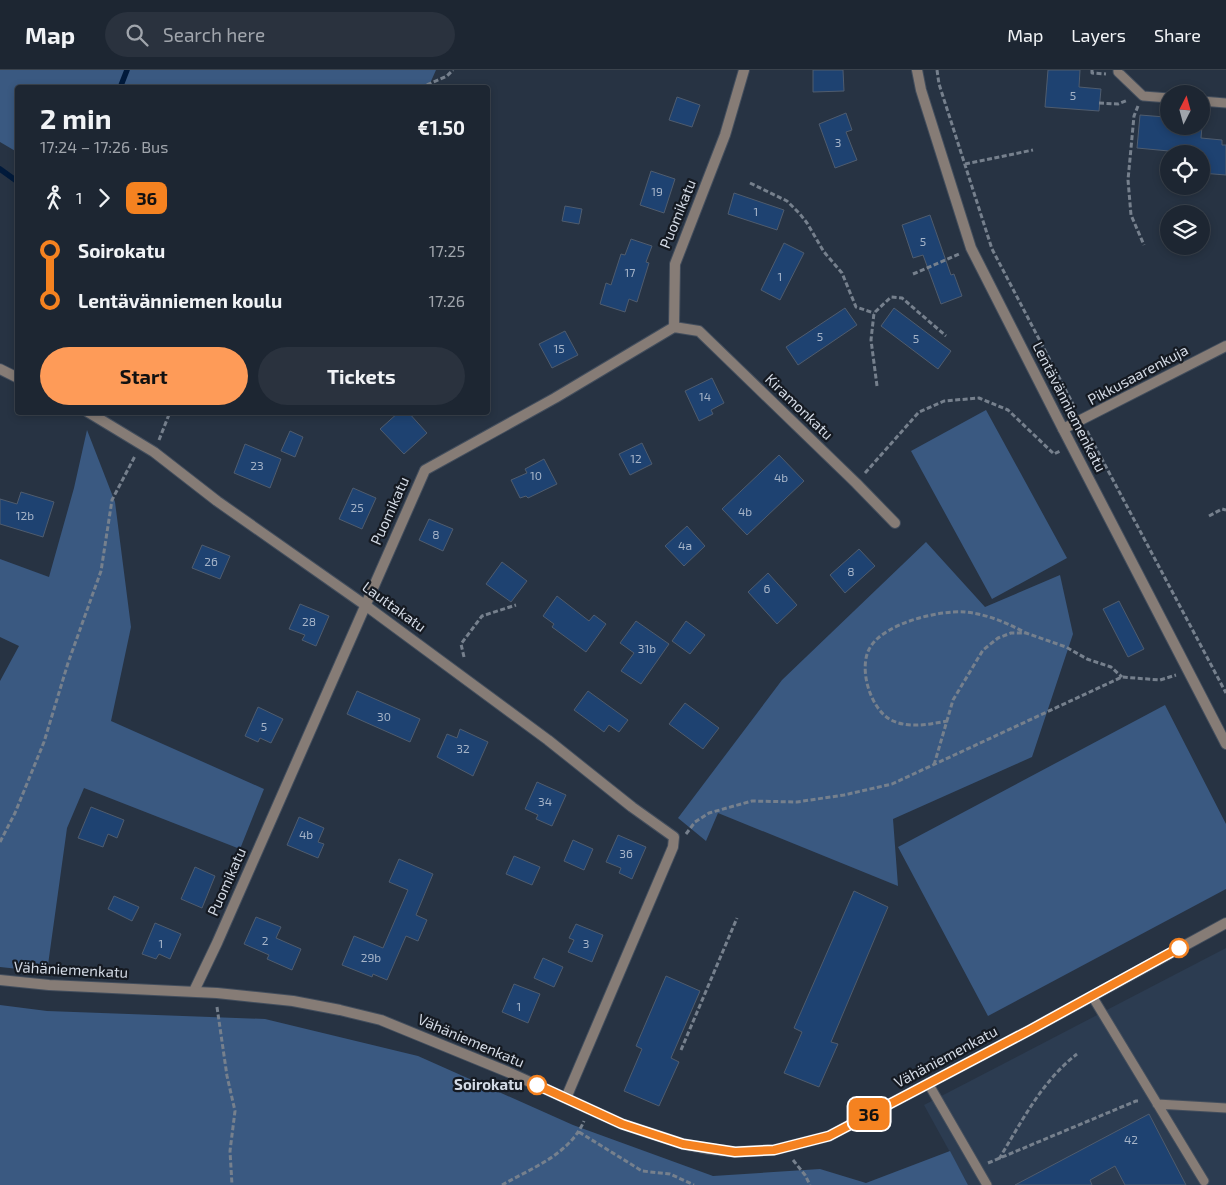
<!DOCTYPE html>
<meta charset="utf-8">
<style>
:root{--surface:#1d2632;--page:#2a323e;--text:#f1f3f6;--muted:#a0a5ac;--line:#3b434d;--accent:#fe9b58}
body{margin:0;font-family:"Exo 2",sans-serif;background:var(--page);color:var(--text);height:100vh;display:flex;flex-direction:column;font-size:19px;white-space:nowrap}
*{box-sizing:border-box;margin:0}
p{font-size:16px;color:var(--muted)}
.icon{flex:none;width:28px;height:28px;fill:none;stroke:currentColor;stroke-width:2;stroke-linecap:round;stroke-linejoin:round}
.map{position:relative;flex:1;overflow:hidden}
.drawer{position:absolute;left:15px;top:15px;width:475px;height:330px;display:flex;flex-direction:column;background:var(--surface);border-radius:5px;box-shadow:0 2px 8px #0003,0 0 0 1px var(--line)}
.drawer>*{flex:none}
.badge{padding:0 10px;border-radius:8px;font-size:18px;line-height:32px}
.needle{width:32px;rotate:6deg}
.controls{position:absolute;left:1160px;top:15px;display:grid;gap:10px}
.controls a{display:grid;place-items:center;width:50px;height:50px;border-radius:50%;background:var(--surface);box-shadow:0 2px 8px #0003,0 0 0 1px var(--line);font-size:25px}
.map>.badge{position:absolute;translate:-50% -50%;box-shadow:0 0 0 2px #fff}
.legs{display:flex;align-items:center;gap:8px;height:55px;padding:0 25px;font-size:16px}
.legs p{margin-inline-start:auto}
.summary{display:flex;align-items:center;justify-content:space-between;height:85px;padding:0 25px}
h1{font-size:28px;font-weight:700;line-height:38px}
.cta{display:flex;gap:10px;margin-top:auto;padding:10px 25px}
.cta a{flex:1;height:58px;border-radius:30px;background:var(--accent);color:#111;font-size:20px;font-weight:700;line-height:58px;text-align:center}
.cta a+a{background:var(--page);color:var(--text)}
ul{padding:0 25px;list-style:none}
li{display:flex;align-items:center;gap:18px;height:50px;font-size:19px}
li i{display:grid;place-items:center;width:8px;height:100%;margin:0 6px;background:currentColor}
li i::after{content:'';width:12px;height:12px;margin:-6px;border:4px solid;border-radius:50%;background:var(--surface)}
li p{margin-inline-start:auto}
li:first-child i{background:linear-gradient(#0000 50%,currentColor 0)}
li:last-child i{background:linear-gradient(currentColor 50%,#0000 0)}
header{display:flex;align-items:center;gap:30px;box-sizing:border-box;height:70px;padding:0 25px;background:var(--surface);border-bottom:1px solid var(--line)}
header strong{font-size:24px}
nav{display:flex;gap:28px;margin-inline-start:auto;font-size:18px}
.search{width:350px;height:45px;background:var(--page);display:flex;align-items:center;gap:12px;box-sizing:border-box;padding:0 18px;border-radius:28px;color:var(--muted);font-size:19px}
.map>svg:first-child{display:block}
.built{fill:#2c3c51}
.green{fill:#3a5981}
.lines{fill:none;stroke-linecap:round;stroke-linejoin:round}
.stream{stroke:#011a3b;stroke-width:5.5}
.building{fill:#1e4271;stroke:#4f5c6e}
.service-casing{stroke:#434e5d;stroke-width:11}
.minor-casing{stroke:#434e5d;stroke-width:12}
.tertiary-casing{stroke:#434e5d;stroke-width:12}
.path{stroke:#76808d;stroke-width:3;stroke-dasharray:5 2.5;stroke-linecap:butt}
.service{stroke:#867c76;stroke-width:9}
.minor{stroke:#867c76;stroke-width:10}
.tertiary{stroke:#867c76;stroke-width:10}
.line-1-casing{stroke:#fff;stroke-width:11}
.line-1{stroke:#f58220;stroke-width:8}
.stop-1-dot{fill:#fff;stroke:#f58220;stroke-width:2.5}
.labels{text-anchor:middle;stroke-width:4.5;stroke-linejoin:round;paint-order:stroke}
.number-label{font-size:12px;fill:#a6b4c8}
.street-label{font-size:15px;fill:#d3dae5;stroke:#151a22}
.stop-label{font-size:15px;font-weight:bold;fill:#d3dae5;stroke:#151a22;text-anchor:end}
</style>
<header>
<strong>Map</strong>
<div class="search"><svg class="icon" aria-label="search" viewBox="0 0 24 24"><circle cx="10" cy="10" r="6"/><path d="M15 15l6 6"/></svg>Search here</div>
<nav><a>Map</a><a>Layers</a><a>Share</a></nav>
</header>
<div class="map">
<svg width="1226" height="1115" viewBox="0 0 1226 1115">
<rect width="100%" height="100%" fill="#273343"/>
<!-- built -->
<path class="built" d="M1226,878V1115H968L924,1035Z"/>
<!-- green -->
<path class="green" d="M0,0H436L428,18H18L17,82L0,72Z
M986,340L1067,488L992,529L911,381Z
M87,360L115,432L131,557L111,651L264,719L240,779L84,718L67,758L47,902L0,897V611L19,576L0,567V489L49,507L74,418Z
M926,472L985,537L1060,505L1073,564L1032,687L893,749L898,816L718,743L706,771L678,748L782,610Z
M1165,635L1226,754V819L988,946L898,777Z
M0,935L47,941L265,949L418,986L573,1055L713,1106L820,1099L866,1113L950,1081L968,1115H0Z"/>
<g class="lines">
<!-- stream -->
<path class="stream" d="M120,18L127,0
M0,99L18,112"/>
</g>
<!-- building -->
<path class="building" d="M813,0H843L844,21L813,22Z
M1048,0H1080L1079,17L1101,19L1099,41L1045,37Z
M677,27L700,35L692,57L669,50Z
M846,43L852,60L846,62L857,90L835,98L819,54Z
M1140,45L1165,47V52H1169V56H1202L1201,68L1222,70V75H1226V105L1201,103V84L1137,78Z
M651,101L675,109L664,143L640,135Z
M734,123L784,140L777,160L728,144Z
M565,136L582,139L579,154L562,151Z
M930,145L951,205L954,204L962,226L941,234L923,185L913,188L902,155Z
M631,169L652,176L646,192L649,193L637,232L629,229L625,242L600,234L606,213L611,215L621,184L625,185Z
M784,173L804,183L780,230L761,220Z
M845,238L857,255L798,295L786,277Z
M894,238L951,281L938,299L881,256Z
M565,261L578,285L552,298L539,274Z
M712,308L724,333L711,340L713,344L699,351L685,321Z
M399,342H408L427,363L404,384L380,359Z
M290,361L303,367L295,387L281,381Z
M642,373L652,394L630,405L619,384Z
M245,374L281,389L270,418L234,403Z
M779,385L804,411L747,465L722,439Z
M544,389L557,414L528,428L526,426L520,428L511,410L527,403L525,399Z
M353,418L376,428L362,459L339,449Z
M21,422L54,432L43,467L0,454V429L17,434Z
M429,449L453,459L443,481L419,470Z
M687,456L705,476L684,496L665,476Z
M202,475L230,486L220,509L192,498Z
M859,479L875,496L845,523L830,505Z
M502,492L527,511L511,532L486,514Z
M768,503L797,535L777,554L748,522Z
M557,526L589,551L594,545L606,554L586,582L552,557L554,554L543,546Z
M1119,531L1144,579L1128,587L1103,539Z
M300,534L329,546L316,576L302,570L305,565L289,559Z
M636,551L669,574L641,614L621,601L634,583L620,573Z
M686,551L705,565L690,584L672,571Z
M357,621L420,649L410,672L347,644Z
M588,621L628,650L619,662L609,655L604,662L574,640Z
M685,633L719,658L703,679L669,654Z
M258,637L283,649L271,673L260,668L258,672L245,666Z
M460,659L488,672L473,706L437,687L447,664L457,668Z
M537,712L566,725L552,756L536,749L538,745L525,739Z
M91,737L124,750L117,768L108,764L103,777L78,768Z
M299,747L324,758L318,772L324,774L318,788L287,775Z
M618,765L646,777L632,809L619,803L621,798L606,792Z
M573,770L593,779L584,800L564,791Z
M514,786L540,797L532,815L506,804Z
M399,789L433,804L416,845L427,850L418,871L406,866L387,910L373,904L372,907L342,895L354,866L383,878L408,820L389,812Z
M195,797L215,806L202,838L181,829Z
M854,821L888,837L831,972L838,974L819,1017L784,1003L802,962L794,958Z
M114,826L139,837L132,851L108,839Z
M256,847L281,857L276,868L301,879L292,900L267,889L269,885L244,874Z
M155,853L181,864L170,889L159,884L156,889L142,884Z
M576,854L603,865L592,892L568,882L574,870L569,868Z
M543,888L563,897L554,917L534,908Z
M666,906L700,921L671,988L679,992L659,1036L624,1021L642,979L636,976Z
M514,914L540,924L528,953L502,942Z
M1149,1044L1186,1115H1125L1115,1096L1090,1110L1092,1115H1015Z"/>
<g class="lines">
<!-- service casing -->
<g class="service-casing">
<path id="service" d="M1118,0V2L1143,26L1169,28
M1201,31L1226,33
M1092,926L1204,1111
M928,1013L987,1115
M1157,1034L1226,1038"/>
</g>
<!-- minor casing -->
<g class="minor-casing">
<path id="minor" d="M917,0L921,20L971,178L1063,359L1226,276
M674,257L699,261L856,413L895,453
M0,299L18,308
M88,342L154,382L217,431L365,535L548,670L632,737L674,767L673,777L566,1028
M194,921L217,873L425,400L555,328L674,257L675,194L725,65L744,0"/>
</g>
<!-- tertiary casing -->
<g class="tertiary-casing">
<path id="tertiary" d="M1063,359L1226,674
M0,910L49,915L217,923L293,931L340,940L381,950L508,1002L622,1054L683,1074L709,1079L735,1082L774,1080L829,1066L1030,960L1226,853"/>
</g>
<!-- path -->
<path class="path" d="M937,0L939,14L992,179L1075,338
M1092,0V3L1106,4
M420,18L447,6L453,0
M1099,33L1118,34L1128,30
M1138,36L1134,46L1128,110L1131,145L1144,175
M965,94L1033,80
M750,113L787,131L800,144L807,153L824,182L842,203L856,237L874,243
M913,204L959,184
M877,316L871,270L874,243L891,227L902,228L946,266
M1087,361L1226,623
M159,370L170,342
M865,403L919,342L944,331L979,328L1008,340L1054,384L1060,381
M1209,446L1222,439L1226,440
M464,587L461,574L482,546L516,535
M948,651C929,654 909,659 891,650C870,639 857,596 871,576C886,553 939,540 965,542C987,544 1007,553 1026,563
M934,695L953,630L983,580L998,568L1011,563H1026L1066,577L1087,589L1111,597L1122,607
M686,764L695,752L709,743L752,731L797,732L844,725L892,714L1122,607L1160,610L1176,605
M0,772L15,743L44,672L68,593L101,501L112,430L135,386
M217,937L227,1006L235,1041L230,1081L232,1115
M681,980L737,848
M579,1062L642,1101L670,1104L694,1115
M999,1089C1022,1051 1042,1011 1077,984
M793,1090L805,1105L810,1115
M988,1093L1136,1031H1139
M502,1115C532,1098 570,1084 584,1051"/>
<!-- service -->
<use href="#service" class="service"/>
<!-- minor -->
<use href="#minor" class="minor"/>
<!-- tertiary -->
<use href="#tertiary" class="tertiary"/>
</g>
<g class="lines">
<!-- line-1 casing -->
<g class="line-1-casing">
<path id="line-1" d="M537,1015L622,1054L683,1074L735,1082L774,1080L829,1066L1030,960L1179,878"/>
</g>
<!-- line-1 -->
<use href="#line-1" class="line-1"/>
</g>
<!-- markers -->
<g class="stop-1-dot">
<circle cx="1179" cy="878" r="9"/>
<circle cx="537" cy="1015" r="9"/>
</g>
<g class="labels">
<!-- number labels -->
<g class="number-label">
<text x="1073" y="30">5</text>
<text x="838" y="77">3</text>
<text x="657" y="126">19</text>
<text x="756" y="146">1</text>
<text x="923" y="176">5</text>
<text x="630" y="207">17</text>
<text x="780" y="211">1</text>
<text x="820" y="271">5</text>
<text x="916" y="273">5</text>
<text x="559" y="283">15</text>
<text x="705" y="331">14</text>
<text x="636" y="393">12</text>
<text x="257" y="400">23</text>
<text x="536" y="410">10</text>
<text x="781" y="412">4b</text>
<text x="357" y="442">25</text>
<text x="745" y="446">4b</text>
<text x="25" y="450">12b</text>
<text x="436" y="469">8</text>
<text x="685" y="480">4a</text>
<text x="211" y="496">26</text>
<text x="851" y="506">8</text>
<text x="767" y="523">6</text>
<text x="309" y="556">28</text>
<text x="647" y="583">31b</text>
<text x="384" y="651">30</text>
<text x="264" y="661">5</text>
<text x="463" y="683">32</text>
<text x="545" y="736">34</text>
<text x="306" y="769">4b</text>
<text x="626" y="788">36</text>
<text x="265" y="875">2</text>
<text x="161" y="878">1</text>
<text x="586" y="878">3</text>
<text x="371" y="892">29b</text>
<text x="519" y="941">1</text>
<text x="1131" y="1074">42</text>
</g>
<!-- street labels -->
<g class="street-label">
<text transform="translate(678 144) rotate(-68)" y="5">Puomikatu</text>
<text transform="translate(1138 305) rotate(-28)" y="5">Pikkusaarenkuja</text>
<text transform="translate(799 337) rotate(44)" y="5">Kiramonkatu</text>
<text transform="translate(1069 337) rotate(63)" y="5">Lentävänniemenkatu</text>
<text transform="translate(390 441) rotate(-66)" y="5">Puomikatu</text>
<text transform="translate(394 537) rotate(36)" y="5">Lauttakatu</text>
<text transform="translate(227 812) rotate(-66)" y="5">Puomikatu</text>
<text transform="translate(71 900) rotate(3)" y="5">Vähäniemenkatu</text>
<text transform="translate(471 971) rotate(23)" y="5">Vähäniemenkatu</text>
<text transform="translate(946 987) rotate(-28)" y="5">Vähäniemenkatu</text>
</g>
<!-- stop labels -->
<g class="stop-label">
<text x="523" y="1020">Soirokatu</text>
</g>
</g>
</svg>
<div class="controls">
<a><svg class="needle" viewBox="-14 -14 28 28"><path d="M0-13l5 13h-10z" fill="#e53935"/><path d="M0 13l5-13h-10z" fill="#a0a5ac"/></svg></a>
<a><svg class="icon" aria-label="locate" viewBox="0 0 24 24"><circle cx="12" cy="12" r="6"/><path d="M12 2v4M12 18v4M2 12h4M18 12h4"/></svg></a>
<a><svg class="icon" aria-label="layers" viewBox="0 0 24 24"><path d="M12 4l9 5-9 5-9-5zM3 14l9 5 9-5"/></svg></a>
</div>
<b class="badge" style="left:869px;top:1044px;background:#f58220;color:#111">36</b>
<section class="drawer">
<div class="summary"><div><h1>2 min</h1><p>17:24 – 17:26 · Bus</p></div><b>€1.50</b></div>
<div class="legs"><svg class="icon" aria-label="walk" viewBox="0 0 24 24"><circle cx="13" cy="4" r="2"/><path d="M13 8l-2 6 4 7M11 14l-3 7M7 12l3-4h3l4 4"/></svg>1<svg class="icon" aria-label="forward" viewBox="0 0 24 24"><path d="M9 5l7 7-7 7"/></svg><b class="badge" style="background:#f58220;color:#111">36</b></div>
<ul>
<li><i style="color:#f58220"></i><b>Soirokatu</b><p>17:25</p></li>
<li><i style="color:#f58220"></i><b>Lentävänniemen koulu</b><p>17:26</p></li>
</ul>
<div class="cta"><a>Start</a><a>Tickets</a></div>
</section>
</div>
